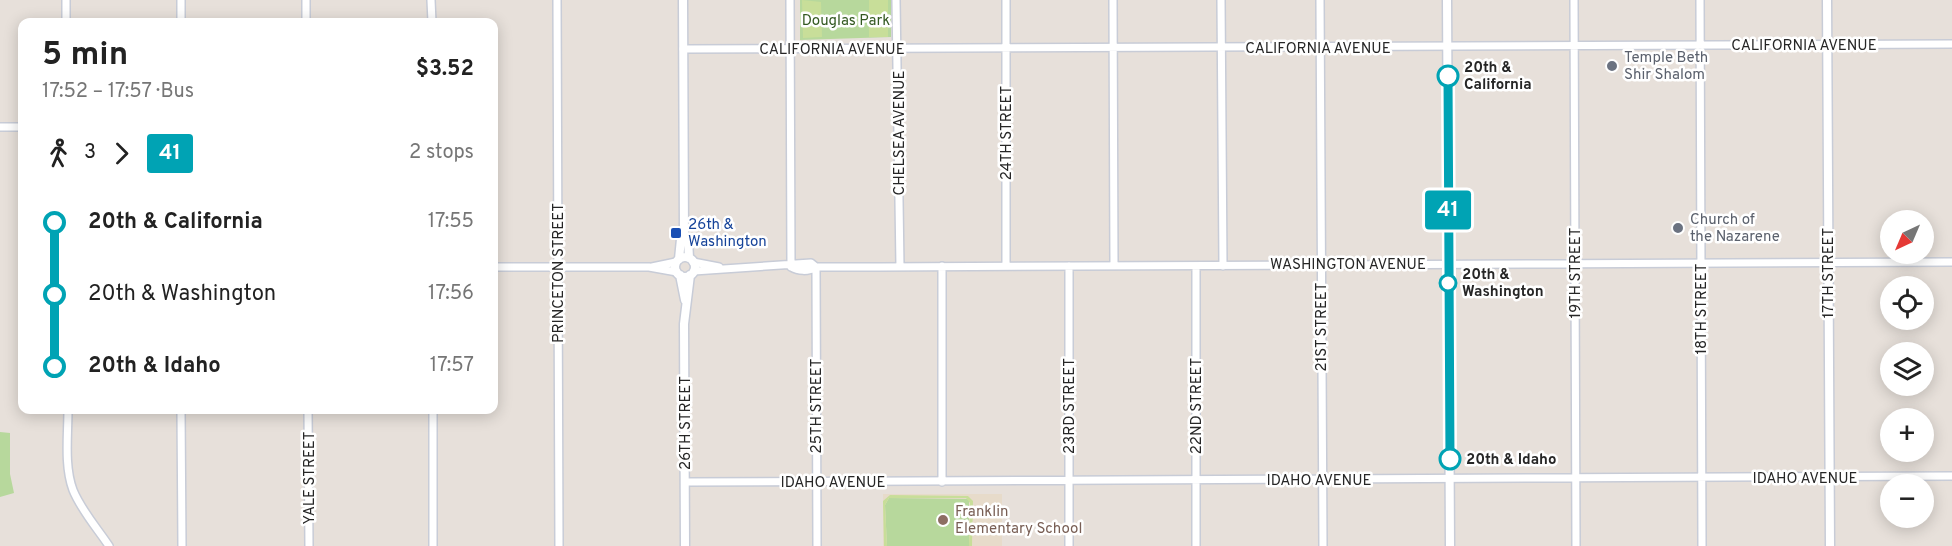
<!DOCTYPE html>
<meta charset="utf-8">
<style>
:root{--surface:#fff;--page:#f6f6f6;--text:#222;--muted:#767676}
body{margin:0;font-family:Overpass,sans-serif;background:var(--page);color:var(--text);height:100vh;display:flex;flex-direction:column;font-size:22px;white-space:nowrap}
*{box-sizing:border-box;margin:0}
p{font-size:20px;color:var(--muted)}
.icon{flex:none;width:33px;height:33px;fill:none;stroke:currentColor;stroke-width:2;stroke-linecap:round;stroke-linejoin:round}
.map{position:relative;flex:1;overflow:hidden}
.drawer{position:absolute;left:18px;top:18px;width:480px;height:396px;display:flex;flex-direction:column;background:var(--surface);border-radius:12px;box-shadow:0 3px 15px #0003}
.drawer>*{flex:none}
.badge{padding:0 12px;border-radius:4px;font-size:21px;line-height:39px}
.needle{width:39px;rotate:224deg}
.controls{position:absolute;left:1880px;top:210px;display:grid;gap:12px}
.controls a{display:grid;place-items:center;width:54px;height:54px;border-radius:50%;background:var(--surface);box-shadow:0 3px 15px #0003;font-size:30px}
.map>.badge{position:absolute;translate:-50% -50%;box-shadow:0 0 0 3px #fff}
.legs{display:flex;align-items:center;gap:9px;height:66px;padding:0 24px;font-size:20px}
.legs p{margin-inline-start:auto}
.headline{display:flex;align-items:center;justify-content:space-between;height:102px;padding:0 24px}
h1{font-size:33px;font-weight:700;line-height:45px}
ul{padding:0 24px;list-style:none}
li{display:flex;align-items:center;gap:21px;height:72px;font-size:22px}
li i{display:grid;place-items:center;width:9px;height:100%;margin:0 8px;background:currentColor}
li i::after{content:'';width:15px;height:15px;margin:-8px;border:4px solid;border-radius:50%;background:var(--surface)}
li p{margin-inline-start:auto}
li:first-child i{background:linear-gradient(#0000 50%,currentColor 0)}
li:last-child i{background:linear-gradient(currentColor 50%,#0000 0)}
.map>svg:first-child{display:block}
.education{fill:#e7dbca}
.green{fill:#b7d89c}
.pitch{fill:#c8de99}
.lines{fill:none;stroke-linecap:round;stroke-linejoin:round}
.minor-casing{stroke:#c8ccd7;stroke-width:10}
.tertiary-casing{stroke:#c8ccd7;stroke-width:11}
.minor{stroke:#fff;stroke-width:7}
.tertiary{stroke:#fff;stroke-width:8}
.line-1-casing{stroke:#fff;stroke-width:14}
.line-1{stroke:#00a3b4;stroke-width:9}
.worship-dot{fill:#6b7280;stroke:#fff;stroke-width:2}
.stop-1-dot{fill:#fff;stroke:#00a3b4;stroke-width:3}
.transit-dot{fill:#1a4fb4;stroke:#fff;stroke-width:2}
.education-dot{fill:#8d6e63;stroke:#fff;stroke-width:2}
.labels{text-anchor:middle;stroke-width:5;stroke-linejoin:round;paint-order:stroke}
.park-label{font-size:15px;fill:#335921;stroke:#fff}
.street-label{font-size:15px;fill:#262626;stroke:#fff}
.worship-label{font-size:15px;fill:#5b616d;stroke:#fff;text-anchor:start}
.stop-label{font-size:15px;font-weight:bold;fill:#262626;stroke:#fff;text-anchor:start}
.transit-label{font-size:15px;fill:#164399;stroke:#fff;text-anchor:start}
.education-label{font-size:15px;fill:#785e54;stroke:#fff;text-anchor:start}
</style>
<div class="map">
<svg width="1952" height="546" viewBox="0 0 1952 546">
<rect width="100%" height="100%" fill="#e7e0da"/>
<!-- education -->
<path class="education" d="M883,494H1002V546H883Z"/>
<!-- green -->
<path class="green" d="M800,0H891V37L800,40Z
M0,432L10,433V474L14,493L0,497Z
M889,498L969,499V546H887L885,505Z"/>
<!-- pitch -->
<path class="pitch" d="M802,0L821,2L822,37L803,38Z
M869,0H888V37H869Z
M890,495L968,496L973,501L972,546H969L970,503L966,498H889L885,505L887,546H884L883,501Z"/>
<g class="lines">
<!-- minor casing -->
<g class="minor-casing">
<path id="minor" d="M66,0V22
M181,0V22
M306,0V22
M431,0L432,22
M557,0L559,546
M790,0L791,267
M896,0L900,267
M1006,0V266
M1113,0L1114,266
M1221,0L1223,266
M1320,0L1323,546
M1574,0L1576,546
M1700,0L1702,546
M683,49L1952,44
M0,127H22
M693,262L719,267
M942,266V482
M1196,266V546
M494,267H649L677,272
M652,267L676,262
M791,267C798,271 808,272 816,267
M816,267L817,546
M694,271L811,263L816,267H880L1952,262
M68,410C68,435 64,466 73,490C81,510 97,528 109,546
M181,410L182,546
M308,410L309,546
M433,410V546
M686,482L1952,476
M1069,546V266"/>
</g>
<!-- tertiary casing -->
<g class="tertiary-casing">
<path id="tertiary" d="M1447,0L1450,546
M1827,0L1830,546
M684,236L688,239L689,258
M675 267a10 10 0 1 1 20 0a10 10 0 1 1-20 0Z
M679,259L681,239L684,236L683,0
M680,275L685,300
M685,546L684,324L690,275"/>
</g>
<!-- minor -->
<use href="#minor" class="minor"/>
<!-- tertiary -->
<use href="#tertiary" class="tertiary"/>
</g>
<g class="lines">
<!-- line-1 casing -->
<g class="line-1-casing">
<path id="line-1" d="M1448,76L1450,459"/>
</g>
<!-- line-1 -->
<use href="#line-1" class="line-1"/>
</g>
<!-- markers -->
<g class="worship-dot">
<circle cx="1612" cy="66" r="6"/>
<circle cx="1678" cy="228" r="6"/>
</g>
<g class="stop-1-dot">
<circle cx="1448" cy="76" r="10"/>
<circle cx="1448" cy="283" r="8"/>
<circle cx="1450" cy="459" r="10"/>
</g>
<rect class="transit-dot" x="670" y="227" width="12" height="12" rx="3"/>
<circle class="education-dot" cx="943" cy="520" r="6"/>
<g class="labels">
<!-- park labels -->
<g class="park-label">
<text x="846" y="25">Douglas Park</text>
</g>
<!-- street labels -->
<g class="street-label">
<text x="1804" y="50">CALIFORNIA AVENUE</text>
<text x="1318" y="53">CALIFORNIA AVENUE</text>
<text x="832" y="54">CALIFORNIA AVENUE</text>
<text transform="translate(899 133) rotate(-90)" y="5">CHELSEA AVENUE</text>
<text transform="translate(1006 133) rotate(-90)" y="5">24TH STREET</text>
<text x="1348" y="269">WASHINGTON AVENUE</text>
<text transform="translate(558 273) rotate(-90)" y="5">PRINCETON STREET</text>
<text transform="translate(1575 273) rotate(-90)" y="5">19TH STREET</text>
<text transform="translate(1828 273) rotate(-90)" y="5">17TH STREET</text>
<text transform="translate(1701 309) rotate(-90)" y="5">18TH STREET</text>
<text transform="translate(1321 327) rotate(-90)" y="5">21ST STREET</text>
<text transform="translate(816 406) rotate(-90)" y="5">25TH STREET</text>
<text transform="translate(1069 406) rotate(-90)" y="5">23RD STREET</text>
<text transform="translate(1196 406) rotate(-90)" y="5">22ND STREET</text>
<text transform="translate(685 423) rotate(-90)" y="5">26TH STREET</text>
<text transform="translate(309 478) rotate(-90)" y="5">YALE STREET</text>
<text x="1805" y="483">IDAHO AVENUE</text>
<text x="1319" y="485">IDAHO AVENUE</text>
<text x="833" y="487">IDAHO AVENUE</text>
</g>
<!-- worship labels -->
<g class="worship-label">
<text x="1624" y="62">Temple Beth<tspan x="1624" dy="17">Shir Shalom</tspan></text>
<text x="1690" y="224">Church of<tspan x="1690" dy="17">the Nazarene</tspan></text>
</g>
<!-- stop labels -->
<g class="stop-label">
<text x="1464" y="72">20th &amp;<tspan x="1464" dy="17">California</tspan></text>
<text x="1462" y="279">20th &amp;<tspan x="1462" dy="17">Washington</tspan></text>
<text x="1466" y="464">20th &amp; Idaho</text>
</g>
<!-- transit labels -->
<g class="transit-label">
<text x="688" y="229">26th &amp;<tspan x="688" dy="17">Washington</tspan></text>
</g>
<!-- education labels -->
<g class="education-label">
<text x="955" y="516">Franklin<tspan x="955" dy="17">Elementary School</tspan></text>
</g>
</g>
</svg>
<div class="controls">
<a><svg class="needle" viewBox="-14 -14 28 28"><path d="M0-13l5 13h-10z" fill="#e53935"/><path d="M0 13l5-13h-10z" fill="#767676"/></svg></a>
<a><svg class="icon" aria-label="locate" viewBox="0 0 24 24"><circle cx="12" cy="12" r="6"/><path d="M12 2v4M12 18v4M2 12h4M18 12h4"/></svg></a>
<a><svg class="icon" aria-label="layers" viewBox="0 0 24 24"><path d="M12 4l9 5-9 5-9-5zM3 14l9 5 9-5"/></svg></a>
<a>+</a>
<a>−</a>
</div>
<b class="badge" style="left:1448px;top:210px;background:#00a3b4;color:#fff">41</b>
<section class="drawer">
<div class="headline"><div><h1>5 min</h1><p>17:52 – 17:57 · Bus</p></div><b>$3.52</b></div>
<div class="legs"><svg class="icon" aria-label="walk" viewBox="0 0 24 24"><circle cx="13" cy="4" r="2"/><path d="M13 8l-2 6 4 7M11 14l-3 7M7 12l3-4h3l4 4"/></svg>3<svg class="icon" aria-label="forward" viewBox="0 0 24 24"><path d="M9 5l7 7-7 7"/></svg><b class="badge" style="background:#00a3b4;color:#fff">41</b><p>2 stops</p></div>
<ul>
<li><i style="color:#00a3b4"></i><b>20th &amp; California</b><p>17:55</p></li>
<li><i style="color:#00a3b4"></i><span>20th &amp; Washington</span><p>17:56</p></li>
<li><i style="color:#00a3b4"></i><b>20th &amp; Idaho</b><p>17:57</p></li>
</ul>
</section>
</div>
